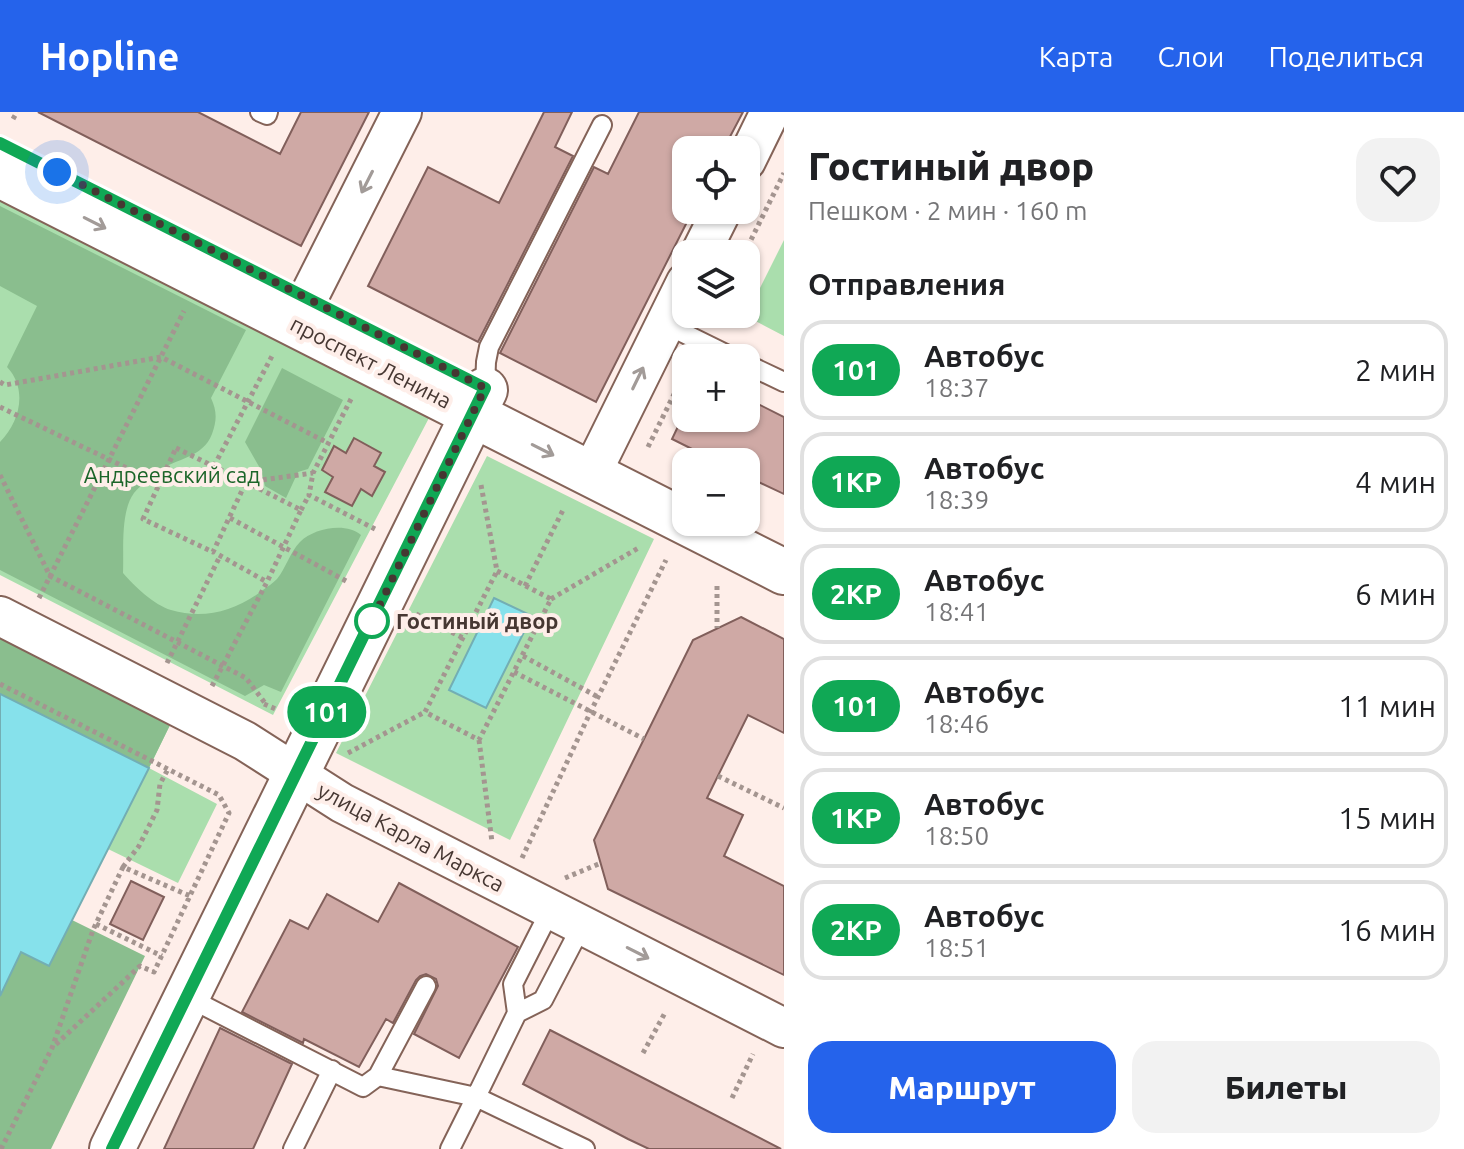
<!DOCTYPE html>
<html lang="ru">
<meta charset="utf-8">
<style>
:root{--surface:#fff;--page:#f2f2f2;--text:#202124;--muted:#757577;--line:#e0e0e0;--accent:#2563eb}
body{margin:0;font-family:Ubuntu,sans-serif;background:var(--page);color:var(--text);height:100vh;display:flex;flex-direction:column;font-size:30px;white-space:nowrap}
*{box-sizing:border-box;margin:0}
p{font-size:26px;color:var(--muted)}
.icon{flex:none;width:44px;height:44px;fill:none;stroke:currentColor;stroke-width:2;stroke-linecap:round;stroke-linejoin:round}
.map{position:relative;flex:1;overflow:hidden}
.details{display:flex;flex-direction:column;background:var(--surface);width:680px}
.details>*{flex:none}
.badge{padding:0 16px;border-radius:26px;font-size:28px;line-height:52px}
.tools{position:absolute;left:672px;top:24px;display:grid;gap:16px}
.tools a{display:grid;place-items:center;width:88px;height:88px;border-radius:16px;background:var(--surface);box-shadow:0 2px 6px #0004;font-size:40px}
.you{position:absolute;width:40px;height:40px;margin:-20px;border:6px solid #fff;border-radius:50%;background:#1a73e8;box-shadow:0 0 0 12px #1a73e833}
.map>.badge{position:absolute;translate:-50% -50%;box-shadow:0 0 0 4px #fff}
h2{padding:0 24px;font-size:30px;line-height:72px}
.round{display:grid;place-items:center;flex:none;width:84px;height:84px;border-radius:24px;background:var(--page)}
.headline{display:flex;align-items:center;justify-content:space-between;height:136px;padding:0 24px}
h1{font-size:38px;font-weight:800;line-height:60px}
.primary-button{display:flex;gap:16px;margin-top:auto;padding:16px 24px}
.primary-button a{flex:1;height:92px;border-radius:24px;background:var(--accent);color:#fff;font-size:32px;font-weight:800;line-height:92px;text-align:center}
.primary-button a+a{background:var(--page);color:var(--text)}
ul{padding:0;list-style:none}
li{display:flex;align-items:center;gap:24px;height:100px;margin:0 16px 12px;padding:0 8px;border:4px solid var(--line);border-radius:24px}
li div{flex:1}
li b{display:block;font-size:30px}
li em{font-style:normal}
li .badge{min-width:88px;font-weight:700;text-align:center}
header{display:flex;align-items:center;gap:48px;box-sizing:border-box;height:112px;padding:0 40px;background:var(--accent);color:#fff}
header strong{font-size:38px}
nav{display:flex;gap:44px;margin-inline-start:auto;font-size:28px}
main{display:flex;flex:1;min-height:0}
.map>svg:first-child{display:block}
.green{fill:#aadead}
.forest{fill:#8abe8e}
.water{fill:#86e1eb;stroke:#73aeb4;stroke-width:2}
.building{fill:#cfa9a5;stroke:#815f5b;stroke-width:2}
.lines{fill:none;stroke-linecap:round;stroke-linejoin:round}
.lane-casing{stroke:#846358;stroke-width:22}
.street-casing{stroke:#846358;stroke-width:42}
.secondary-casing{stroke:#846358;stroke-width:48}
.path{stroke:#a49590;stroke-width:5;stroke-dasharray:4 4;stroke-linecap:butt}
.lane{stroke:#fff;stroke-width:18}
.street{stroke:#fff;stroke-width:38}
.secondary{stroke:#fff;stroke-width:44}
.oneway{stroke:#a29b98}
.line-casing{stroke:#fff;stroke-width:18}
.line{stroke:#10a855;stroke-width:12}
.walk{stroke:#463732;stroke-width:8;stroke-dasharray:0 14.4}
.stop-dot{fill:#fff;stroke:#10a855;stroke-width:4}
.labels{text-anchor:middle;stroke-width:8;stroke-linejoin:round;paint-order:stroke}
.street-label{font-size:22px;fill:#463732;stroke:#feeee9}
.park-label{font-size:22px;fill:#1b6529;stroke:#feeee9}
.stop-label{font-size:22px;font-weight:bold;fill:#463732;stroke:#feeee9;text-anchor:start}
</style>
<header>
<strong>Hopline</strong>
<nav><a>Карта</a><a>Слои</a><a>Поделиться</a></nav>
</header>
<main>
<div class="map">
<svg width="784" height="1037" viewBox="0 0 784 1037">
<rect width="100%" height="100%" fill="#feeee9"/>
<!-- green -->
<path class="green" d="M0,86L429,306L273,603L0,463Z
M784,128V224L746,204Z
M487,344L654,427L510,728L336,641Z
M0,525L171,611L149,656L217,692L178,771L108,737L149,656L0,582Z"/>
<!-- forest -->
<path class="forest" d="M0,94L246,218L211,286C217,299 217,308 212,322C203,346 176,346 157,360C150,365 140,374 134,381C120,400 124,438 123,461C134,474 154,493 171,498C204,508 236,499 263,478C267,475 273,471 277,467C286,456 290,440 300,430C314,416 346,410 361,423L281,580L264,573L245,584L0,458V330C20,310 28,277 7,255L37,194L0,174Z
M282,256L343,288L308,357L298,360L286,386L265,374L261,358L245,330Z
M0,525L171,611L149,656L0,582Z
M72,808L145,844L51,1037H0V884L21,840L49,853Z"/>
<!-- water -->
<path class="water" d="M494,486L532,504L486,596L449,578Z
M0,582L149,656L49,854L21,840L0,884Z"/>
<!-- building -->
<path class="building" d="M38,0H198L280,42L301,0H369L301,134Z
M544,0H572L555,35L573,44L478,230L368,174L428,55L499,91Z
M639,0H743L723,38H686V112L596,290L500,241L594,55L608,62Z
M746,286L784,305V382L746,364V350H718L672,327L682,306H746Z
M354,326L381,341L374,354L385,360L372,384L361,377L352,394L325,380L333,365L322,358L334,334L346,341Z
M741,505L784,527V621L748,603L707,686L743,703L724,744L784,774V863L608,777L594,728L693,528Z
M131,769L164,785L143,828L110,812Z
M399,771L518,835L459,946L414,922L438,874L436,867L426,862L420,864L416,868L393,911L386,907L359,955L304,927L303,931L242,900L290,808L308,817L327,782L378,810Z
M220,916L292,952L253,1037H164Z
M550,918L781,1037H649L628,1027L523,972Z"/>
<g class="lines">
<!-- lane casing -->
<g class="lane-casing">
<path id="lane" d="M260,0L267,3L268,0
M665,212L734,246
M746,252L784,270
M485,276L486,250L489,235L602,13
M187,885L363,975L378,964L476,985L517,901L513,872L551,797
M517,901L543,888L582,813
M378,964L426,874
M293,1037L332,958
M450,1037L476,985L585,1037"/>
</g>
<!-- street casing -->
<g class="street-casing">
<path id="street" d="M746,49L770,0
M700,142L722,98
M295,212L402,0
M591,362L686,170
M0,504L245,629L342,691L784,916"/>
</g>
<!-- secondary casing -->
<g class="secondary-casing">
<path id="secondary" d="M0,63L784,460
M112,1037L485,278"/>
</g>
<!-- path -->
<path class="path" d="M13,7L17,0
M744,142L784,61
M0,270L5,273L161,245L328,331
M351,287L313,361L309,383L375,417
M0,295L160,372
M648,335L686,258
M176,336L246,370L213,440L143,407Z
M214,354L272,244
M0,363L50,464L246,566L265,591
M247,370L313,361
M481,373L497,459
M301,398L309,383
M230,406L348,470
M219,443L267,470
M497,459L551,487L479,628L425,600Z
M525,474L564,396
M717,474V516
M39,486L184,199
M551,487L640,435
M416,502L463,526
M523,544L598,585
M167,551L220,444
M514,560L644,627
M0,572L219,683L229,701L154,860L140,854L52,936
M212,574L267,470L301,398L246,370
M264,592L278,598
M479,628L492,730
M348,641L425,600
M718,664L784,696
M522,746L590,601L666,448
M123,755L139,734L157,698L160,672L168,657
M565,766L601,751
M96,812L162,844
M643,941L666,899
M732,986L753,942
M1,1037L52,936L93,818L123,755L190,784"/>
<!-- lane -->
<use href="#lane" class="lane"/>
<!-- street -->
<use href="#street" class="street"/>
<!-- secondary -->
<use href="#secondary" class="secondary"/>
</g>
<!-- one-way arrows -->
<defs><path id="oneway-shaft" d="M-6 0H5M1.5-3L5.5 0L1.5 3" fill="none" stroke-width="1.6" stroke-linecap="round" stroke-linejoin="round" transform="scale(2)"/></defs>
<g class="oneway">
<use href="#oneway-shaft" transform="translate(367 70) rotate(117)"/>
<use href="#oneway-shaft" transform="translate(95 111) rotate(27)"/>
<use href="#oneway-shaft" transform="translate(638 266) rotate(-64)"/>
<use href="#oneway-shaft" transform="translate(543 338) rotate(27)"/>
<use href="#oneway-shaft" transform="translate(638 841) rotate(27)"/>
</g>
<g class="lines">
<!-- line casing -->
<g class="line-casing">
<path id="line" d="M0,31L485,276L112,1037"/>
</g>
<!-- line -->
<use href="#line" class="line"/>
<!-- walk -->
<path class="walk" d="M57,60L485,276L372,509"/>
</g>
<!-- markers -->
<circle class="stop-dot" cx="372" cy="509" r="16"/>
<g class="labels">
<!-- street labels -->
<g class="street-label">
<text transform="translate(371 250) rotate(27)" y="8">проспект Ленина</text>
<text transform="translate(411 725) rotate(28)" y="8">улица Карла Маркса</text>
</g>
<!-- park labels -->
<g class="park-label">
<text x="172" y="371">Андреевский сад</text>
</g>
<!-- stop labels -->
<g class="stop-label">
<text x="396" y="517">Гостиный двор</text>
</g>
</g>
</svg>
<div class="tools">
<a><svg class="icon" aria-label="locate" viewBox="0 0 24 24"><circle cx="12" cy="12" r="6"/><path d="M12 2v4M12 18v4M2 12h4M18 12h4"/></svg></a>
<a><svg class="icon" aria-label="layers" viewBox="0 0 24 24"><path d="M12 4l9 5-9 5-9-5zM3 14l9 5 9-5"/></svg></a>
<a>+</a>
<a>−</a>
</div>
<div class="you" style="left:57px;top:60px"></div>
<b class="badge" style="left:327px;top:600px;background:#10a855;color:#fff">101</b>
</div>
<section class="details">
<div class="headline"><div><h1>Гостиный двор</h1><p>Пешком · 2 мин · 160 m</p></div><a class="round"><svg class="icon" aria-label="heart" viewBox="0 0 24 24"><path d="M12 20l-8-8c-3-5 5-10 8-4 3-6 11-1 8 4z"/></svg></a></div>
<h2>Отправления</h2>
<ul>
<li><span class="badge" style="background:#10a855;color:#fff">101</span><div><b>Автобус</b><p>18:37</p></div><em>2 мин</em></li>
<li><span class="badge" style="background:#10a855;color:#fff">1КР</span><div><b>Автобус</b><p>18:39</p></div><em>4 мин</em></li>
<li><span class="badge" style="background:#10a855;color:#fff">2КР</span><div><b>Автобус</b><p>18:41</p></div><em>6 мин</em></li>
<li><span class="badge" style="background:#10a855;color:#fff">101</span><div><b>Автобус</b><p>18:46</p></div><em>11 мин</em></li>
<li><span class="badge" style="background:#10a855;color:#fff">1КР</span><div><b>Автобус</b><p>18:50</p></div><em>15 мин</em></li>
<li><span class="badge" style="background:#10a855;color:#fff">2КР</span><div><b>Автобус</b><p>18:51</p></div><em>16 мин</em></li>
</ul>
<div class="primary-button"><a>Маршрут</a><a>Билеты</a></div>
</section>
</main>
